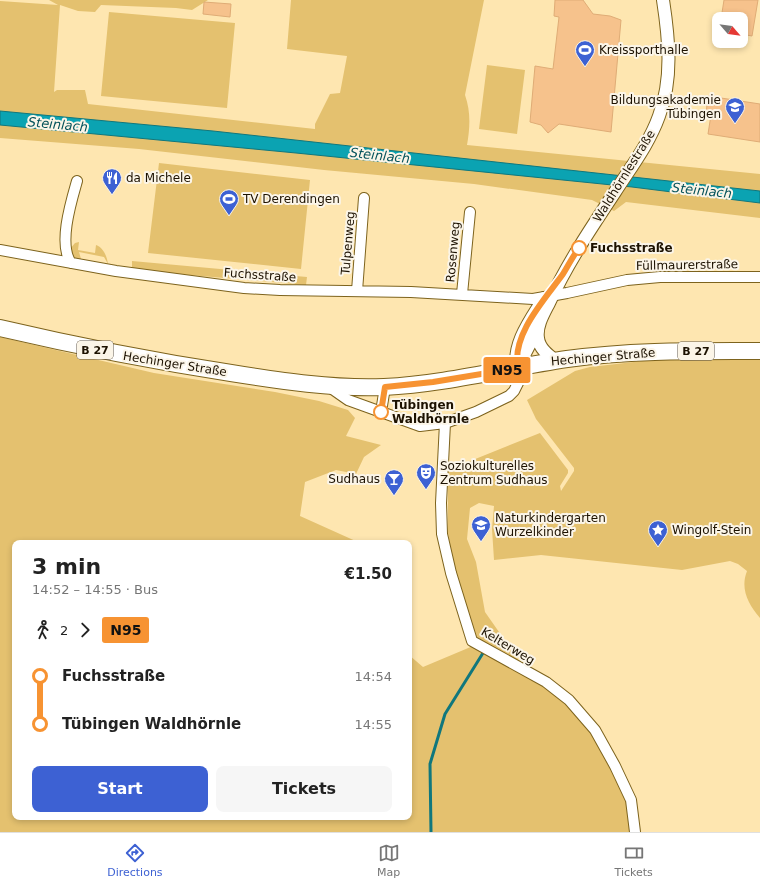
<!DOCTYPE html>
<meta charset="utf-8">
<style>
:root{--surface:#fff;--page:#f6f6f6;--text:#222;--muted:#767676;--line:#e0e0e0;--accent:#3d61d3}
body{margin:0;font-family:"DejaVu Sans",sans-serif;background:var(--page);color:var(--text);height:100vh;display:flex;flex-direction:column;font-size:15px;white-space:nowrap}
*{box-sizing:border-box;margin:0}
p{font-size:13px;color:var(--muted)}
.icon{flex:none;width:22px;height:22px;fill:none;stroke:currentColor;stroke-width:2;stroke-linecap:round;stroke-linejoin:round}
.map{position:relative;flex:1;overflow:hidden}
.side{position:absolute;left:12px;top:540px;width:400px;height:280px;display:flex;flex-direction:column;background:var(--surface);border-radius:8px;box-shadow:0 2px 6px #0003}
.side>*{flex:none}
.badge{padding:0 8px;border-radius:3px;font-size:14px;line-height:26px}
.needle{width:26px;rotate:118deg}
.controls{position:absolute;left:712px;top:12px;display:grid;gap:8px}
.controls a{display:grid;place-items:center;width:36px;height:36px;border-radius:8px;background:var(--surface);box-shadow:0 2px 6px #0003;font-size:20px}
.map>.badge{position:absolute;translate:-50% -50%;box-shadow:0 0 0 2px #fff}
.legs{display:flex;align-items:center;gap:6px;height:44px;padding:0 20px;font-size:13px}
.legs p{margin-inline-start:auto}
.overview{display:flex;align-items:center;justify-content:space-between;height:68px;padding:0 20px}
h1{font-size:22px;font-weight:700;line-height:30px}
.cta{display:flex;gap:8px;margin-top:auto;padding:8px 20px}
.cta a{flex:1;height:46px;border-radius:8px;background:var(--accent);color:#fff;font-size:16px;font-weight:700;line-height:46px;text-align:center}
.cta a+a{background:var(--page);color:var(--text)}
ul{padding:0 20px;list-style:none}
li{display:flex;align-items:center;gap:14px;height:48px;font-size:15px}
li i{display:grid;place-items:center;width:6px;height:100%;margin:0 5px;background:currentColor}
li i::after{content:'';width:10px;height:10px;margin:-5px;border:3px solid;border-radius:50%;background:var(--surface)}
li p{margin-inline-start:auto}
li:first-child i{background:linear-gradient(#0000 50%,currentColor 0)}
li:last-child i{background:linear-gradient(currentColor 50%,#0000 0)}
.tab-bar{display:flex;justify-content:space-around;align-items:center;height:56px;border-top:1px solid var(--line);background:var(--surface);font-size:11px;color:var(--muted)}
.tab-bar a{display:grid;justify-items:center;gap:2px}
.tab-bar .on{color:var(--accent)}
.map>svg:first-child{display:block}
.green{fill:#e4c16f}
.water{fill:#0ba3b2;stroke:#10777d}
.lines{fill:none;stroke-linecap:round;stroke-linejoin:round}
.stream{stroke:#10777d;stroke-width:3}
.building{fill:#f6c28c;stroke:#dfac76}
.minor-casing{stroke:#7d631d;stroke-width:12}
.tertiary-casing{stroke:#7d631d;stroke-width:14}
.primary-casing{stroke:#7d631d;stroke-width:18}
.minor{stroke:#fff;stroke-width:10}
.tertiary{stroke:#fff;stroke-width:12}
.primary{stroke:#fff;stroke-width:16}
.line-1-casing{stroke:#fff;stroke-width:9}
.line-1{stroke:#f79332;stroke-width:6}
.stop-1-dot{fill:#fff;stroke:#f79332;stroke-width:2}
.labels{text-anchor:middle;stroke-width:4;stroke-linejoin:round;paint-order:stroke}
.shield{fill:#fbf5e8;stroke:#5f5546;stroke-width:1}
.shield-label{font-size:11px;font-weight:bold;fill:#1c1100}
.poi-label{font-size:12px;fill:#1c1100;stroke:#fbf5e8;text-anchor:start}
.street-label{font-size:12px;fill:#1c1100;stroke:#fbf5e8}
.stop-label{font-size:12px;font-weight:bold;fill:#1c1100;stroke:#fbf5e8;text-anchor:start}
.water-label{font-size:13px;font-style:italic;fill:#06535b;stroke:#fbf5e8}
</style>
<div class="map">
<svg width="760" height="832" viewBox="0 0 760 832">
<rect width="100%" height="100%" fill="#fee6b0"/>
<!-- green -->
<path class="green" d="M49,0H208L192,10L176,8L101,5L95,12L78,11L60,5L54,92L57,90H85L88,104L315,129V124L330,94L340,93L347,56L287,49L291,0H484L465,95C471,112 470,128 467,145L760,174V218L626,202L614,211L592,200L474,184L324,170L139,149L0,138V1L58,5Z
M109,12L235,23L227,108L101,96Z
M487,65L525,70L517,134L479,129Z
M159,163L310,180L301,269L148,253Z
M79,242L78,250L95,253L96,245C104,248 107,257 108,264L104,257L79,252L81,259L78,260L73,258L70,249L75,243Z
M132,261L307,277L306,285L132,270Z
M0,337L154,373L275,392L319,401L348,410L355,418L346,436L381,445L364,457L356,474L336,470L305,482L300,516L360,543H15V817H409V655L423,667L473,646L544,686L565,702L590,731L610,767L627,800L632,832H0Z
M760,359V618C748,604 740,589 747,571L738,564L730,561L682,570L541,555L494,560L492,529L494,506L479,503L470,508L467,539L476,562L485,612L522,665L475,636L454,571L448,533V470L540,433L568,470V473L560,486L561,491L574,471V468L536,419L527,400L575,371L590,367L651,360Z"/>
<!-- water -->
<path class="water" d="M0,111L213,131L760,191V203L632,187L296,153L0,125Z"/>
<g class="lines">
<!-- stream -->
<path class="stream" d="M431,832L430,764L445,714L483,653"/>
</g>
<!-- building -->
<path class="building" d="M555,0H583L593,14L610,16L621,20L611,132L559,124L548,133L541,125L530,122L535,66L553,69L559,17L554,16Z
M724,0H758L752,36L741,34V19H721Z
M204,2L231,4L230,17L203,14Z
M708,96L760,104V142L708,134L711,115L706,114Z"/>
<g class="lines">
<!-- minor casing -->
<g class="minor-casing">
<path id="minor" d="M0,250L116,271L244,288L280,290L411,292L533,299L567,293L627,280L660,277H760
M71,263C58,244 71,202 77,181
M357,291L364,198
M462,294L470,212
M328,386L348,400L420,426L445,423L476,412L509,396L514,391L519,381L517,368
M381,412L385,387
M445,423L441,503L442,534L451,573L472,641L546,682L569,700L595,730L615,766L631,800L635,832"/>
</g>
<!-- tertiary casing -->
<g class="tertiary-casing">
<path id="tertiary" d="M556,361C548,355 539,348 538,338C536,326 544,313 549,303C567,264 591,228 615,192C631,167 649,144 659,116C673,79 669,39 663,0
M519,365L538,328
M517,368C512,343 532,318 544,298"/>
</g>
<!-- primary casing -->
<g class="primary-casing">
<path id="primary" d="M0,328C77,346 153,361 231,373C282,381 333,389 384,387C446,384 506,368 567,359C631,350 696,351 760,351"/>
</g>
<!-- minor -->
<use href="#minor" class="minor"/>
<!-- tertiary -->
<use href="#tertiary" class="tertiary"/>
<!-- primary -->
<use href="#primary" class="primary"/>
</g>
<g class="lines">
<!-- line-1 casing -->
<g class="line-1-casing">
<path id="line-1" d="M381,412L385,387L433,382L518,368C511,335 545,299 563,274C568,266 573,256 579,248"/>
</g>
<!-- line-1 -->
<use href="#line-1" class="line-1"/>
</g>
<!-- icons -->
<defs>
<g id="stadium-pin" transform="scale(1)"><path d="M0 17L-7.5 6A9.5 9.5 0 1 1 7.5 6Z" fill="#3d61d3" stroke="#fbf5e8"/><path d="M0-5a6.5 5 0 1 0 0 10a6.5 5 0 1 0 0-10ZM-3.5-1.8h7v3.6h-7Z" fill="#fff"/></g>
<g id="university-pin" transform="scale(1)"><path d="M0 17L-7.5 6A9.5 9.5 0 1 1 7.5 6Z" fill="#3d61d3" stroke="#fbf5e8"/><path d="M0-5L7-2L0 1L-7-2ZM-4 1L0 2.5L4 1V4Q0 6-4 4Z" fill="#fff"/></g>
<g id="restaurant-pin" transform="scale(1)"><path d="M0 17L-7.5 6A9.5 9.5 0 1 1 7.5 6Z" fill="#3d61d3" stroke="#fbf5e8"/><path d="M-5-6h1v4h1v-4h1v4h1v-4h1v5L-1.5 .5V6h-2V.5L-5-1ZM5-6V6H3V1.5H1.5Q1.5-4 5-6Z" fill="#fff"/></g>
<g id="theatre-pin" transform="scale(1)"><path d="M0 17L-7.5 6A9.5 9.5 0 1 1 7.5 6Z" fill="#3d61d3" stroke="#fbf5e8"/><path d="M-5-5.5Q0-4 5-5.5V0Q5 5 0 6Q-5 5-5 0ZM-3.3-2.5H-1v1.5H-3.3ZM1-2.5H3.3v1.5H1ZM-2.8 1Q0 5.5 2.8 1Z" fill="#fff"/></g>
<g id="bar-pin" transform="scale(1)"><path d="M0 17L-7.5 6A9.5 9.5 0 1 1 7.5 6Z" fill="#3d61d3" stroke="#fbf5e8"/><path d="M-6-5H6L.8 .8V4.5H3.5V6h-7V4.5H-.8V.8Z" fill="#fff"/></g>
<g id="school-pin" transform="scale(1)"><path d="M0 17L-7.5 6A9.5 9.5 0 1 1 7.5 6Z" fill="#3d61d3" stroke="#fbf5e8"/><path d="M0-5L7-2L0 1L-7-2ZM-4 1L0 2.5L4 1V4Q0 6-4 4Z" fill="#fff"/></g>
<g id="sight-pin" transform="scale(1)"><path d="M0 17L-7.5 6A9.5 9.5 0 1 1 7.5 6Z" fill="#3d61d3" stroke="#fbf5e8"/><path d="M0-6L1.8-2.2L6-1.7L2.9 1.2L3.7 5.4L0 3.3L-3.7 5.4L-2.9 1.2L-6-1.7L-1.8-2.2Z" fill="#fff"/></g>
</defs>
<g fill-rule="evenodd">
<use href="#stadium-pin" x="585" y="50"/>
<use href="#university-pin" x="735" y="107"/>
<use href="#restaurant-pin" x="112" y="178"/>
<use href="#stadium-pin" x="229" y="199"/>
<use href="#theatre-pin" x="426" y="473"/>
<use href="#bar-pin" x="394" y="479"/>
<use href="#school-pin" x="481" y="525"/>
<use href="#sight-pin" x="658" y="530"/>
</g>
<!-- markers -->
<g class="stop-1-dot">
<circle cx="579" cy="248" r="7"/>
<circle cx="381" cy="412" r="7"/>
</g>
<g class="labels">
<!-- shield labels -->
<g class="shield">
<rect x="77" y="341" width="36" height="18" rx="3"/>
<rect x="678" y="342" width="36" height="18" rx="3"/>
</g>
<g class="shield-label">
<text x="95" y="354">B 27</text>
<text x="696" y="355">B 27</text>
</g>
<!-- poi labels -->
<g class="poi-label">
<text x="599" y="54">Kreissporthalle</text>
<text x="721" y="104" text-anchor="end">Bildungsakademie<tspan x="721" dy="14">Tübingen</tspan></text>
<text x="126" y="182">da Michele</text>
<text x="243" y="203">TV Derendingen</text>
<text x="440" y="470">Soziokulturelles<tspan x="440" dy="14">Zentrum Sudhaus</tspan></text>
<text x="380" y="483" text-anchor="end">Sudhaus</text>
<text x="495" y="522">Naturkindergarten<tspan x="495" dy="14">Wurzelkinder</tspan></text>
<text x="672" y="534">Wingolf-Stein</text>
</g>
<!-- street labels -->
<g class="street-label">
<text transform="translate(624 176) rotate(-58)" y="4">Waldhörnlestraße</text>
<text transform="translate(348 243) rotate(-85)" y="4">Tulpenweg</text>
<text transform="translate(453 252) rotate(-85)" y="4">Rosenweg</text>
<text transform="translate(687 265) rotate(-1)" y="4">Füllmaurerstraße</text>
<text transform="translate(260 275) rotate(4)" y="4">Fuchsstraße</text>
<text transform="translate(603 357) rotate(-5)" y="4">Hechinger Straße</text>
<text transform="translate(175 364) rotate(9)" y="4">Hechinger Straße</text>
<text transform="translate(508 646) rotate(31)" y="4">Kelterweg</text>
</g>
<!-- stop labels -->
<g class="stop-label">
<text x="590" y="252">Fuchsstraße</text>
<text x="392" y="409">Tübingen<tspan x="392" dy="14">Waldhörnle</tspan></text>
</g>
<!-- water labels -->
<g class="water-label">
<text transform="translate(58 124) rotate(5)" y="5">Steinlach</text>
<text transform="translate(380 155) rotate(6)" y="5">Steinlach</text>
<text transform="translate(702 190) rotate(6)" y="5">Steinlach</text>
</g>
</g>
</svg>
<div class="controls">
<a><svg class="needle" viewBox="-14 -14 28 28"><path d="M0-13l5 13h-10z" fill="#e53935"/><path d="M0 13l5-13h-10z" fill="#767676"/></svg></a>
</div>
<b class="badge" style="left:507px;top:370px;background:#f79332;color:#111">N95</b>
<section class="side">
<div class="overview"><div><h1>3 min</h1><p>14:52 – 14:55 · Bus</p></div><b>€1.50</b></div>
<div class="legs"><svg class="icon" aria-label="walk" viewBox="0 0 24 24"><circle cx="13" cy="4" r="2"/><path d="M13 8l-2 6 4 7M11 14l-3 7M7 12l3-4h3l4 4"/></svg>2<svg class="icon" aria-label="forward" viewBox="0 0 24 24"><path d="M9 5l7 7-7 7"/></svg><b class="badge" style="background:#f79332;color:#111">N95</b></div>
<ul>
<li><i style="color:#f79332"></i><b>Fuchsstraße</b><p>14:54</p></li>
<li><i style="color:#f79332"></i><b>Tübingen Waldhörnle</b><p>14:55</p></li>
</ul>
<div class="cta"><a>Start</a><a>Tickets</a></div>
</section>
</div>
<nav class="tab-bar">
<a class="on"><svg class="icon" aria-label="directions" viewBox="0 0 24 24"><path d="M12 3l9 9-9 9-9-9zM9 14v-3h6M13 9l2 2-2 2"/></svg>Directions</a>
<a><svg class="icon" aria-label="map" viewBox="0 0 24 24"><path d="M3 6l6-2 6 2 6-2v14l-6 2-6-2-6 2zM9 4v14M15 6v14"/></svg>Map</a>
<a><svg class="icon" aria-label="tickets" viewBox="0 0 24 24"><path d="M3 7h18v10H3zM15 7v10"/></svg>Tickets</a>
</nav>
